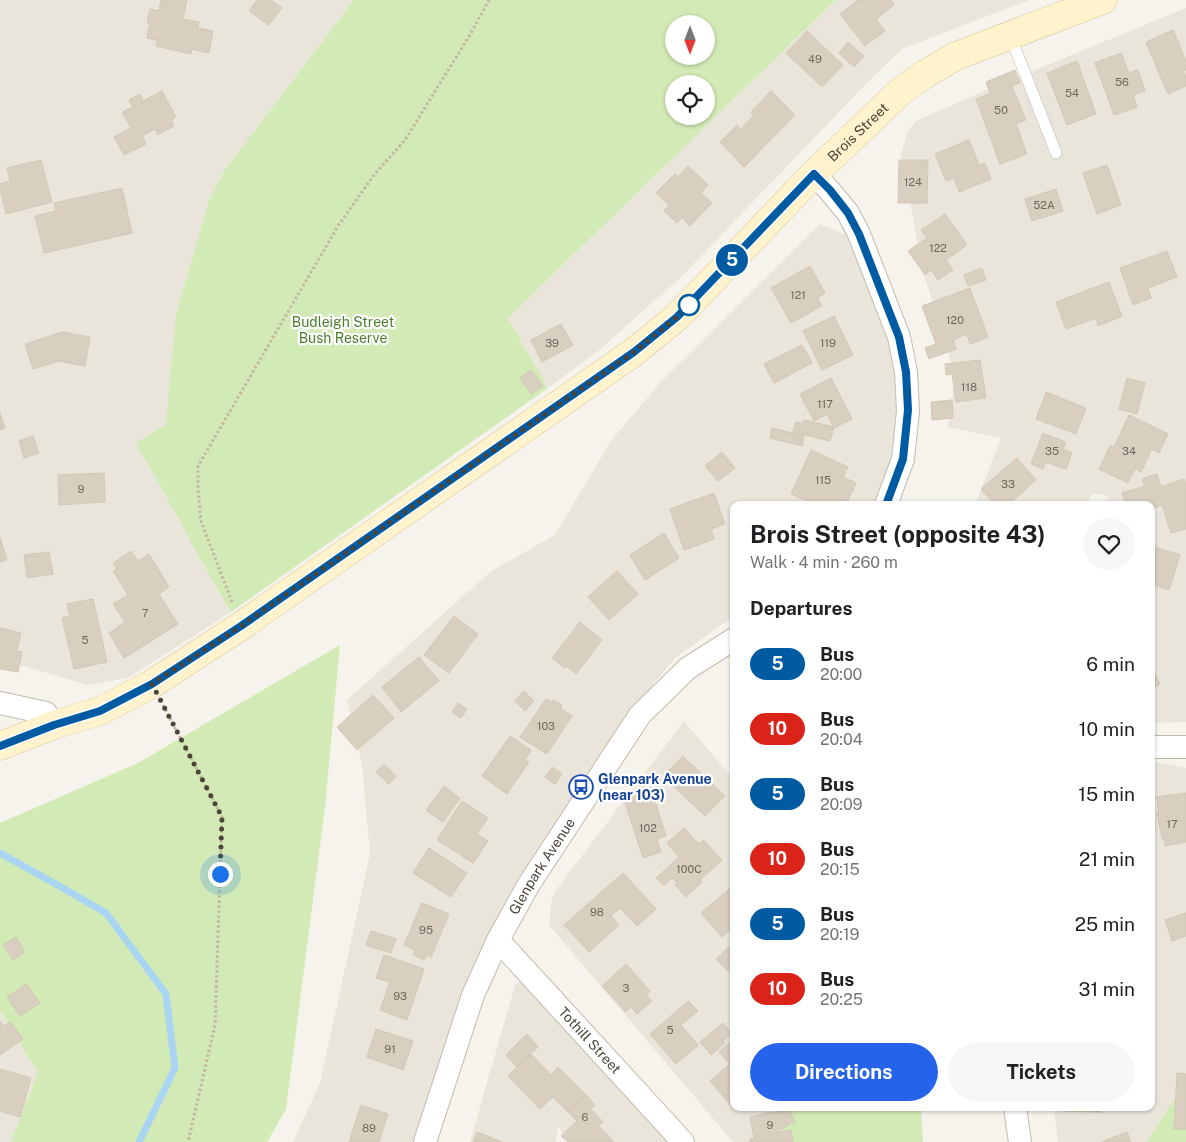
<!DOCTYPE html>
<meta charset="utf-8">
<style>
:root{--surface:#fff;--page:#f6f6f6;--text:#202124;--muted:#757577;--accent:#2563eb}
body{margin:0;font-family:"Public Sans",sans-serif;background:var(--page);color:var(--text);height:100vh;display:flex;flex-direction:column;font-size:19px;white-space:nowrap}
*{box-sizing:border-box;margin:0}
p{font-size:16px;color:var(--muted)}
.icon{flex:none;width:28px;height:28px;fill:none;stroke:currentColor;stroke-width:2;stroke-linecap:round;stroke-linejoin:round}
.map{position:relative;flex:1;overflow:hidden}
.sheet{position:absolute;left:730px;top:501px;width:425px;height:610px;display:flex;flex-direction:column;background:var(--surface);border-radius:10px;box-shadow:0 1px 4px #0004}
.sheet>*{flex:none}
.badge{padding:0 10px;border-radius:16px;font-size:18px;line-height:32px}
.needle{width:32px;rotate:180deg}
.buttons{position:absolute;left:665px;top:15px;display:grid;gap:10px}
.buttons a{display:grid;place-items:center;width:50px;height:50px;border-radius:50%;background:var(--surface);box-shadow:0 1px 4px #0004;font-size:25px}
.you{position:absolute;width:25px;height:25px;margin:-12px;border:4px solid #fff;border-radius:50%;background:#1a73e8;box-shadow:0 0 0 8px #1a73e833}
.map>.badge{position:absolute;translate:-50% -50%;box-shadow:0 0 0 2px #fff}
h2{padding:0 20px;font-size:19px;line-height:45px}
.round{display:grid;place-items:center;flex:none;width:52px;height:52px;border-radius:26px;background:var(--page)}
.headline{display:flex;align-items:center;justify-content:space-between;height:85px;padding:0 20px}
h1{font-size:24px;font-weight:700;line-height:38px}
.action{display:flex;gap:10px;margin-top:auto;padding:10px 20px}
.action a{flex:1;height:58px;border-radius:30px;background:var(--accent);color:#fff;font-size:20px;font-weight:700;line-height:58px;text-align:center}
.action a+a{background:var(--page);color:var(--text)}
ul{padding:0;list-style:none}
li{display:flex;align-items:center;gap:15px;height:65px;padding:0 20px}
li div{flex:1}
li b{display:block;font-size:19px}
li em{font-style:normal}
li .badge{min-width:55px;font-weight:700;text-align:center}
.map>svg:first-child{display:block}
.residential{fill:#eae5da}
.green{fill:#d2eab5;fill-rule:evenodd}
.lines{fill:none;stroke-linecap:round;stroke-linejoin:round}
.stream{stroke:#a9d4f2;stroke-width:7}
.building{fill:#d8cfc1;stroke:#d3c7b4}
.lane-casing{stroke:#c2bbae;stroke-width:12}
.street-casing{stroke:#c2bbae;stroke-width:24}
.secondary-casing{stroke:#d6c79b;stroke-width:29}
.path{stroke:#c4b79f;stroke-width:3;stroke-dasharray:2.5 2.5;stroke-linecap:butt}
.lane{stroke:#fff;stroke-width:11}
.street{stroke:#fff;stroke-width:22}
.secondary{stroke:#fff3cd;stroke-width:28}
.line-casing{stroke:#fff;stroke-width:11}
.line{stroke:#005ba3;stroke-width:8}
.walk{stroke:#4b4439;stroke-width:5;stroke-dasharray:0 9}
.stop-dot{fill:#fff;stroke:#005ba3;stroke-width:2.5}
.labels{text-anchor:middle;stroke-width:4.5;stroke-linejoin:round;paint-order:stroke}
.number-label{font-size:11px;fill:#6e675b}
.street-label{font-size:14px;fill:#4b4439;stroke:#fff}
.park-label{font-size:14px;fill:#4a7f2a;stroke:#fff}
.transit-label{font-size:14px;font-weight:bold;fill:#164399;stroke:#fff;text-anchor:start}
</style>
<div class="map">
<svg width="1186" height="1142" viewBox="0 0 1186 1142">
<rect width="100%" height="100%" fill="#f6f3ec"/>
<!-- residential -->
<path class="residential" d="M0,0H354L224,171L210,197L176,314L192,545L231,612L128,678L87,685L0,659Z
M836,0H1029L902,49L864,86L681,277L597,352L548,388L508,318Z
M1186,8V722L1151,723V505H1108L1107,495L1092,494L1085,505H975L1001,438L948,427L955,375L923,271L901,155L907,133L916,121L984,91Z
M820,224L856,239L881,287L901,384L896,458L879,505H734V616L675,658L641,699L481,949L413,1142H293L320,1083L370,854L362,765L347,700L490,572L555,535L611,441L659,384Z
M684,721L734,780V1108H827L825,1142H733L549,925L552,899L556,890Z
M1151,761L1186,768V1142H1058L1054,1108H1151Z
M0,921L61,1009L22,1142H0Z
M519,982L536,983L669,1142H570L558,1127L556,1142H470L515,985Z"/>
<!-- green -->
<path class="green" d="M354,0H836L508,318L548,388L231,612L192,545L188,535L136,443L166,425L176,314L210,197L224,171ZM674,24H706V56H674ZM674,84H706V116H674Z
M340,645L325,807L286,1109L267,1142H11L38,1073L0,1010V823L138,763Z
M1186,1080V1142H1147Z
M785,1108H921L923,1142H784Z"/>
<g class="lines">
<!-- stream -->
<path class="stream" d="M0,853L61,887L106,913L166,994L175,1068L139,1142"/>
</g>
<!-- building -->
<path class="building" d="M161,0H187L183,19L199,22L198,28L213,31L209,53L192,49L191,54L156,46L157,40L147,38L150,23H147L150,9L159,11Z
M257,0H271L282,8L269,25L249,11Z
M858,0H891L894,5L876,19L885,31L865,46L840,14Z
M1173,30L1186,61V70L1183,71L1186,78V86L1168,94L1146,42Z
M807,31L843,65L822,87L786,53Z
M848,42L864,56L854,67L839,53Z
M1121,53L1129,73L1138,70L1145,91L1133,95L1137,107L1114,115L1095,63Z
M1077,61L1096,114L1067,125L1047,73Z
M1015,70L1020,83L1012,86L1026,120L1016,124L1027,154L1000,164L976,99L990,94L986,82Z
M162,91L176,117L171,120L174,126L158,135L155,129L142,136L146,144L124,155L114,137L131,128L122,112L133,107L129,100L140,94L143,101Z
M771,91L795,115L744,167L720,142L737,125L741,129L754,115L751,112Z
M969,140L979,165L985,163L991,179L959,192L954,178L946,181L935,154Z
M41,160L52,202L6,214L0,189V184L10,181L7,168Z
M899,160H928L927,203H898Z
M1107,165L1121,205L1097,214L1083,173Z
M688,166L708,185L701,193L712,203L690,226L682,218L677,223L664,211L669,205L656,193L675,174L678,177Z
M122,188L132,233L44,253L35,216L56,211L54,203Z
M1056,189L1063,211L1032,221L1025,199Z
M945,214L967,245L946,260L953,270L938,280L931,270L925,275L908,251L927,238L921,230Z
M1167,251L1177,277L1148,288L1151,298L1133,305L1120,268Z
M810,266L825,293L817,298L822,306L791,323L771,288Z
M982,268L986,280L968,286L964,275Z
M1109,282L1122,316L1098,326L1096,318L1066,329L1056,302Z
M970,288L988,337L970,344L967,334L953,340L956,349L929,359L925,348L936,344L922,306Z
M834,316L853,355L822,370L803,331Z
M561,324L573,345L542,362L531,340Z
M62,332L90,337L85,366L58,361L33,369L25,344Z
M802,345L812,363L774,383L764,364Z
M980,360L986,398L956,402L952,374L946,375L945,364Z
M531,370L543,386L531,394L520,378Z
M831,378L852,419L834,428L827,414L814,421L800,394Z
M1127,378L1145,383L1137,414L1119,409Z
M1046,392L1086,408L1076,434L1036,419Z
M952,400L953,418L932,420L931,402Z
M0,413L5,428L0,430Z
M1129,415L1168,434L1159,453L1152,449L1141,472L1135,469L1128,483L1099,469L1110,446L1114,447Z
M804,420L834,427L830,441L793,432L796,422L802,424Z
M772,428L804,436L802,446L770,438Z
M1043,433L1066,442L1063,449L1072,453L1066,469L1046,462L1043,469L1031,464Z
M33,436L39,453L24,458L19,441Z
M811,450L848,467L843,477L856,483L846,505H816L791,494Z
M722,452L735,468L718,481L705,466Z
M1017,458L1036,480L1008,505H995L981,489Z
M104,473L105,502L59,505L58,475Z
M1157,474L1161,487L1184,479L1186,484V529L1171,533L1162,505L1151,509V505H1126L1122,493L1145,486L1142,479Z
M714,493L725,524L711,529L714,539L684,550L670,509Z
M664,533L679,558L645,580L630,555Z
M0,537L7,560L0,562Z
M1151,546L1180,555L1169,590L1151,584Z
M131,551L138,561L149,554L169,587L159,594L178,624L124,658L109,633L125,622L113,604L128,595L113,571L117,569L113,563Z
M49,552L53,574L27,578L24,555Z
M617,571L638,594L609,620L588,597Z
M93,599L107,662L74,669L62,618L70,616L67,604Z
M454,616L478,634L449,673L424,655Z
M580,622L602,640L576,674L567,666L565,668L552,658Z
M0,628L21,633L17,651L22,652L18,672L0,669Z
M419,657L439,681L401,712L382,687Z
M1151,667L1160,684L1151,689Z
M524,691L534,701L525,711L515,701Z
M373,695L394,718L357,750L337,727Z
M546,699L552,702L553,700L562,705L560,708L572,716L547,754L520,737Z
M458,703L467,709L461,718L452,712Z
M510,736L531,750L525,760L529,762L507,794L482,776Z
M683,756L725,796L705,816L663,776Z
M384,764L396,776L389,784L376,772Z
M552,767L562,774L555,784L545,777Z
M444,786L460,798L443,822L426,810Z
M651,788L666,836L657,839L661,852L643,858L623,796Z
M1186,793V835H1185L1186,842L1165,846L1164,839H1162L1157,813H1159L1157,797Z
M462,801L488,818L477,834L488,841L473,863L437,840Z
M684,828L699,844L703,840L722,860L700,880L702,882L686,897L675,885L677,883L672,878L664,885L656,878L679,857L667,843Z
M429,848L467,873L451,897L413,873Z
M623,873L656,909L637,926L620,908L611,916L619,925L589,952L564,925Z
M734,885V926L722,937L701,913Z
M422,903L449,914L431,957L427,955L424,960L413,955L415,950L404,945Z
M1186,913V936L1172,941L1165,920Z
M371,931L396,939L391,953L366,945Z
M16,937L25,952L13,960L3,945Z
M734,942V977L716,959Z
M384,955L424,969L407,1020L380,1010L390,982L376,978Z
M626,964L650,991L646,995L652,1001L637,1014L631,1007L626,1012L602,986Z
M26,984L40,1003L20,1016L7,997Z
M688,1001L698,1011L681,1025L698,1045L676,1064L650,1034Z
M0,1021L3,1026L10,1022L23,1039L0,1055Z
M723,1023L732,1034L723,1041L725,1043L711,1055L700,1042Z
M376,1029L413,1041L403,1070L367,1057Z
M527,1034L538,1047L517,1067L506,1055Z
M734,1039V1107L733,1108L710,1081L730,1064L719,1052Z
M531,1054L551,1075L558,1067L586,1095L568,1112L553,1097L540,1109L508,1076Z
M0,1069L31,1078L20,1117L0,1111Z
M1177,1073L1186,1074V1129H1174Z
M586,1095L595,1105L591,1109L603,1122L599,1126L614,1142H568L561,1136L577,1121L568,1112Z
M361,1105L388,1114L379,1142H349Z
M782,1108H787L795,1121L776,1133L791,1130L793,1142H750V1139L754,1138L750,1117L771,1112L772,1114Z
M1063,1108H1101V1112L1063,1111Z
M477,1132L502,1142H473Z
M1127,1132L1131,1142H1101Z"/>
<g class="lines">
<!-- lane casing -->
<g class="lane-casing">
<path id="lane" d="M1010,35L1056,153"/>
</g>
<!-- street casing -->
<g class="street-casing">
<g id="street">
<path d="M814,174L829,190L848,213L859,234L899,337L906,372L908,411L903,459L886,505"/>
<path d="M0,703L46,713L54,725"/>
<path d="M1151,747H1186"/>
<path id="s1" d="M498,940L683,1142"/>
<path d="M1015,1108L1020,1142"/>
<path id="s2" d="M425,1142L473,995L498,940L529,884L640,715L688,668L734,639"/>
</g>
</g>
<!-- secondary casing -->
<g class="secondary-casing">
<g id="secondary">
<path id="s3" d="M0,746L54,725L100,711L152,684L241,626L634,352L677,317L814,174L901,91L925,74L956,56L1103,0"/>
</g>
</g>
<!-- path -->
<path class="path" d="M232,602L201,521L198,489V466L338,226L374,175L405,140L471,33L489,0
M163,705L222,817L215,1025L188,1142"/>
<!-- lane -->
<use href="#lane" class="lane"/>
<!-- street -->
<use href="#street" class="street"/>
<!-- secondary -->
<use href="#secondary" class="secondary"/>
</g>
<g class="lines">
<!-- line casing -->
<g class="line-casing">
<path id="line" d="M0,746L54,725L100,711L152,684L241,626L634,352L677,317L814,174L830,190L848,213L859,234L899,337L906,372L908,410L903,459L886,505"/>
</g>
<!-- line -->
<use href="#line" class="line"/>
<!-- walk -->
<path class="walk" d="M220,874L222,817L152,684L241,626L634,352L677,317L691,303L689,305"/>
</g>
<!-- icons -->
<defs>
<g id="bus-ring" transform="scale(1.25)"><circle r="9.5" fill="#fff" stroke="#1a4fb4" stroke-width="1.5"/><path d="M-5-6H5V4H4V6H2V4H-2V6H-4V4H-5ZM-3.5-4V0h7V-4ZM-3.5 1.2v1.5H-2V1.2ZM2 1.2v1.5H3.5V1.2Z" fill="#1a4fb4"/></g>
</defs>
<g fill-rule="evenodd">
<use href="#bus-ring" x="581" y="787"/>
</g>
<!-- markers -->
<circle class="stop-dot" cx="689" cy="305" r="10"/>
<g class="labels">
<!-- number labels -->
<g class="number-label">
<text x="815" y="63">49</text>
<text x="1122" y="86">56</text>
<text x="1072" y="97">54</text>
<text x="1001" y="114">50</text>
<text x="913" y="186">124</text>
<text x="1044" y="209">52A</text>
<text x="938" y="252">122</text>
<text x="798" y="299">121</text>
<text x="955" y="324">120</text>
<text x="552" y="347">39</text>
<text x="828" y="347">119</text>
<text x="969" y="391">118</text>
<text x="825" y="408">117</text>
<text x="1052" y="455">35</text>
<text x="1129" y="455">34</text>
<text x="823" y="484">115</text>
<text x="1008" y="488">33</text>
<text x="81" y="493">9</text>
<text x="145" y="617">7</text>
<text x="85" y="644">5</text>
<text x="546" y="730">103</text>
<text x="1172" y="828">17</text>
<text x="648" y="832">102</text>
<text x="689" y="873">100C</text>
<text x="597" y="916">98</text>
<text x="426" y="934">95</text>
<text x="626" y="992">3</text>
<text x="400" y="1000">93</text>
<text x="670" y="1034">5</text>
<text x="390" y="1053">91</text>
<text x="585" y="1121">6</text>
<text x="770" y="1129">9</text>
<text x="369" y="1132">89</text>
</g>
<!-- street labels -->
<g class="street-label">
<text dy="5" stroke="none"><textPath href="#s3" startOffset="1064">Brois Street</textPath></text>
<text dy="5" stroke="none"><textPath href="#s2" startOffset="301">Glenpark Avenue</textPath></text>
<text dy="5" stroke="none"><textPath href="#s1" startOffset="136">Tothill Street</textPath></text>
</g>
<!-- park labels -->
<g class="park-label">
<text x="343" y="327">Budleigh Street<tspan x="343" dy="16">Bush Reserve</tspan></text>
</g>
<!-- transit labels -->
<g class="transit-label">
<text x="598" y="784">Glenpark Avenue<tspan x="598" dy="16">(near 103)</tspan></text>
</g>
</g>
</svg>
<div class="buttons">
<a><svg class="needle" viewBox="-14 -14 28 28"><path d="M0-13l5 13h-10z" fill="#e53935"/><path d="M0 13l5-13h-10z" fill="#757577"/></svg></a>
<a><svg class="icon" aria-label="locate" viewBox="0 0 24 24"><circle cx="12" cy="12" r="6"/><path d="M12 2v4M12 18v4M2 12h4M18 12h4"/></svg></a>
</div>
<div class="you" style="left:220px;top:874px"></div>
<b class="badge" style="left:732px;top:260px;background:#005ba3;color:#fff">5</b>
<section class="sheet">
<div class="headline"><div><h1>Brois Street (opposite 43)</h1><p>Walk · 4 min · 260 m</p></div><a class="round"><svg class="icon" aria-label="heart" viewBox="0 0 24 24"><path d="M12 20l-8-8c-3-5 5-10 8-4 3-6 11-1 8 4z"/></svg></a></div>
<h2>Departures</h2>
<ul>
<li><span class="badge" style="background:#005ba3;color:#fff">5</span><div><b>Bus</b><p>20:00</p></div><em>6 min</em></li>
<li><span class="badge" style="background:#da241a;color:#fff">10</span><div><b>Bus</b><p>20:04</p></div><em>10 min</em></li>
<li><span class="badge" style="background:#005ba3;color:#fff">5</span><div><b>Bus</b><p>20:09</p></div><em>15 min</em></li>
<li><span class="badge" style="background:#da241a;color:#fff">10</span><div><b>Bus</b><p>20:15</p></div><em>21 min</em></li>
<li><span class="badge" style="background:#005ba3;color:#fff">5</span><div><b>Bus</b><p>20:19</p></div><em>25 min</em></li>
<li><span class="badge" style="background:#da241a;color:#fff">10</span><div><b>Bus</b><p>20:25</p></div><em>31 min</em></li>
</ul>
<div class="action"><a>Directions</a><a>Tickets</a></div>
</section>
</div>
